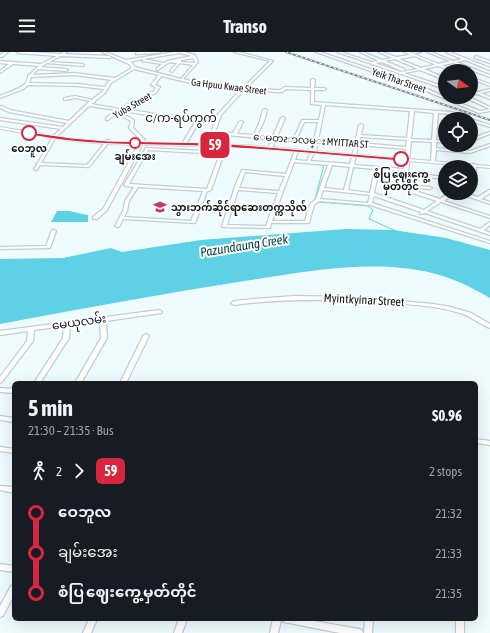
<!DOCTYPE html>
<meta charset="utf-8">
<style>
:root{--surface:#171b24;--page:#20242c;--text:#f1f3f6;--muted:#9ea1a6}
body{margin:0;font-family:"Asap Condensed","Noto Sans Myanmar",sans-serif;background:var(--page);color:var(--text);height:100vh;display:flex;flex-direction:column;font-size:15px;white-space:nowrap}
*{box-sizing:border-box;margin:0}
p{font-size:13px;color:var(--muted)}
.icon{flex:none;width:22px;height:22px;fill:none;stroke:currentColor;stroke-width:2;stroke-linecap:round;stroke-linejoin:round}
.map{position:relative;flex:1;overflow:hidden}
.drawer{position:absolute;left:12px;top:329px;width:466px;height:240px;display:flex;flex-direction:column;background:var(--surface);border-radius:6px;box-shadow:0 4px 16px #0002}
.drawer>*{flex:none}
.badge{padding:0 8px;border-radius:6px;font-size:14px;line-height:26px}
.needle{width:26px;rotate:104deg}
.fabs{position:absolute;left:438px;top:12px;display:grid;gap:8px}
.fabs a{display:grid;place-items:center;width:40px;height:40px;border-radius:50%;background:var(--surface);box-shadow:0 4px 16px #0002;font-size:20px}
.map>.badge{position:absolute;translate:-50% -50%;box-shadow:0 0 0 2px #fff}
.legs{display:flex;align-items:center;gap:6px;height:44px;padding:0 16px;font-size:13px}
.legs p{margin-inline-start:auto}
.headline{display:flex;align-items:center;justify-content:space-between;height:68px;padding:0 16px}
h1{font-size:22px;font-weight:700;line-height:30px}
ul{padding:0 16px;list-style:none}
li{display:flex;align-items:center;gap:14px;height:40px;font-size:15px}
li i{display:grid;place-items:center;width:6px;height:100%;margin:0 5px;background:currentColor}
li i::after{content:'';width:10px;height:10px;margin:-5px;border:3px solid;border-radius:50%;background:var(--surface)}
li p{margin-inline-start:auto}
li:first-child i{background:linear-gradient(#0000 50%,currentColor 0)}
li:last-child i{background:linear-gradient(currentColor 50%,#0000 0)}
header{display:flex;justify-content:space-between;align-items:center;height:52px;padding:0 16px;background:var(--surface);font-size:18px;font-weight:700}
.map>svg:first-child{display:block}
.water{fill:#5ed1e6}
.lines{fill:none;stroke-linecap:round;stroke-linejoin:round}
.stream{stroke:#5ed1e6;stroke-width:1}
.minor-casing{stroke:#c1ced1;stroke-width:2.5}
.major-casing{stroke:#c1ced1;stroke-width:2}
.minor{fill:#fff;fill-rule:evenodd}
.major{fill:#fff;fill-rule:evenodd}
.rail-casing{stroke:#80898b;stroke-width:2}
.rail{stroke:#fff;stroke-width:1;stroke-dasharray:2.5;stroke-linecap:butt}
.line-1{fill:#d7263d;stroke:#fff}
.stop-1-dot{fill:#fff;stroke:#d7263d;stroke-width:2}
.labels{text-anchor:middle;stroke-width:4;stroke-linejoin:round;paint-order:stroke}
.far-street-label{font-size:10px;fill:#101415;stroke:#fff}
.far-stop-label{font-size:10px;font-weight:bold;fill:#101415;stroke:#fff}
.far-poi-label{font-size:10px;font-weight:bold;fill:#101415;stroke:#fff;text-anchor:start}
.far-quarter-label{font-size:12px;fill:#101415;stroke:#fff}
.street-label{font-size:12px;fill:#101415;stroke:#fff}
.water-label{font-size:13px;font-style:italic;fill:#043c45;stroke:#fff}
</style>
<header><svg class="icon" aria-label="menu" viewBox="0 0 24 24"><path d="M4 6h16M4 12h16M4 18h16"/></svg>Transo<svg class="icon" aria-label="search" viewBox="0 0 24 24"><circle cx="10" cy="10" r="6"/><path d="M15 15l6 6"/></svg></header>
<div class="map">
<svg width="490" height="581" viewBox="0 0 490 581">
<rect width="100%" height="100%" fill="#effcff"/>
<!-- water -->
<path class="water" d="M57,159H69L88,163V170H51Z
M346,177L393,178L446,186L490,198V246C471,235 453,226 432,221C372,207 310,219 251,228C167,241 84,256 0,272V207L63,206L111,196L122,200L201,188Z"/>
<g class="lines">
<!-- stream -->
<path class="stream" d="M324,113L315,147L319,150L368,154L373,158L369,167L396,179"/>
<!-- minor casing -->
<g class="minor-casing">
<path id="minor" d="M5,0H8L2,5H0V3Z
M17,0H30L60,2L64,0H67L64,2L110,4V6H109L61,4L49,10L83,12L84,13L83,14L47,11L41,15L66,17L68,18L66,19L38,17L33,23L74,21L115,26L132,16L129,12L102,0H105L126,8L175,0H184L195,3L198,10L183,27L191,29L244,35L270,9L234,0H239L273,9L247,35L275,38H280L285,35L311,36V28L313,27L315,28L314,36H324L326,37L324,38H314V50L451,60L470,66L471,67H466L451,62L438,61L436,88L445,89V91L436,90V96L470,99L490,92V94L470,101L436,98L435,110L433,111L431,110L432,90L411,89L408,121L445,125V127L407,123L406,133L430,135L432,136L430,137L406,135V136L440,147L449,141H454L444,149L490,164V166L441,150L427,159L480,177L490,170V173L484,178L490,181V183L425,161L420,162V161L421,160L374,144L372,151L490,189V191L370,153L319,149L314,153L309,171H271L270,176H268L222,175V174L234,138V137L242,118L286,122L295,98L298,99L295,108L307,109L312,98L314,90L276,87L272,96L270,97L268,96L272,87L214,82L211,93L209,94L207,93L215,69L200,68L186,92L184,93L182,92L197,67L156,64L122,59L125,63L134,68L133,76L145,88L107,158L97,167H93V165L103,157L141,88L129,76L131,69L123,65L119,60L108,68H106V66L117,58L89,54L56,85L41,111L87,113L107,88H109V90L89,115L40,113L37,118H35L34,117L37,113L36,112L38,111L53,84L61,77L0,68V66L63,75L67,71L9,60L0,56V54H2L10,58L69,69L90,49L75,46L65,48H64V46L75,44L92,48L103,39L104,37L78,34L28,33L23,37L0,46V44C7,41 20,37 25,32C27,30 28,25 28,23H29L39,14L13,12L0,21V19L9,12L0,11V9L41,12L57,4L18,1ZM180,1L192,4L167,9L164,11L143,7ZM193,6L195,10V11L181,10V8ZM143,7L142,9L162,12L157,16V18H158L168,11L174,10V11H177L170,19L172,20L180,11L193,13L181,27L135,15L131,10H129ZM134,17L159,23L151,33L156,35L154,39L119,57L91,52L95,50V49L105,41L111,31ZM74,23L112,28L109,29L105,35L78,32L29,31L31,25ZM161,24L191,31L242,36L218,62L216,67L156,62L123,57L156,41L160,35L155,33ZM245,37L275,40H282L286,37L311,38V52L322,53L319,68H302L294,86L277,85L285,66L283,65L281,66L273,84L257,83L264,69L267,58L265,57L263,58L260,69L254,83L237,82L243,70L241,69L239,70L233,81L215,80L221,63ZM325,53L410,59L407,86L361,83L363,73L361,72L359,73L355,91L318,88ZM414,59L434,61L432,88L411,87ZM304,70H318L314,88L297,86ZM360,85L407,88L406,95L359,91ZM318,90L355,93L350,112L310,109L316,98ZM358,93L406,97L404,117L354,113ZM294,110L328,113L316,147L310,152L305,169H272ZM332,113L350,115L344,138L324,136ZM353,115L375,117L370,141L348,138ZM379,117L404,119L402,134L403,138L437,149L424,158L374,141ZM245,120L285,124L279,139L239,136ZM238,138L278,141L266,174L227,173ZM323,138L370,143L368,151L320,147Z
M137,0H160L159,1L136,2Z
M316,0H320L421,34L445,45L480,59L490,57L464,45H469L490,55V59L479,61L419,36Z
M337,0H341L371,10L379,9L360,0H363L382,8L392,6L379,0H382L396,5L410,3L409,2L410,1L421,0L413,2L414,4L399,7L421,16L450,9L427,0H431L453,9L462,7L446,0H450L490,16V18L465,8L456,10L490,23V25L453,11L424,17L445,26V28L420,18L404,21L445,35V37ZM395,7L418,17L401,20L375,11L382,10L402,19H404V17L385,9Z
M476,4L490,9V11L475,6V5Z
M471,37L478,40L490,37V39L481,41L490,45V47L477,42L471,43V41L474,40L471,39Z
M471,67L490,73V75L471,69Z
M489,80H490V82L471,89V87Z
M146,96L222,100L224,101L211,138L209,139H207L195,171L123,167L119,175H117L115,174L123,159L125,149L134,135L126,134L124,133ZM148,98L220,102L207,137L129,132ZM138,135L203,139L191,169L124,165L127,159L129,149Z
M473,112L476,113V126L471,129Z
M489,138H490V141L481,147L490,150V152L458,141H464L478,145Z
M52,178H54L56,179L50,196L0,197V195L46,194Z
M295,244L356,245L433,252L451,255L471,261L490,272V276C479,272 471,264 460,261C438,254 415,253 393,251C340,247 287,246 234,253L231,251L234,249L254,247Z
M159,258L161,259L162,260L161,261L106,269L107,286L81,331H75L101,286L100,269L70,273L69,286L40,331H34L63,286L64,274L34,278L33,289L2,330L0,331V325L27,289L28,279L0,283V279Z
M146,282L149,284L126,331H120L143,284Z
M0,336L14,337V341L0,340Z
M0,364L14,366V370L0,368Z
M476,387L490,389V393L476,391Z
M0,395L14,397V401L0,399Z
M0,434L14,435V441L0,438Z
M0,512L14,514V520L0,518Z
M14,533V543L3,564L0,565V554L11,534Z
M89,567H97L91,581H83Z
M179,567H187L182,581H174Z
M273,567H303L359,577L362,578L363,581H340L284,570L281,568L278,581H270Z
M365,567H373L372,581H364Z
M456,567H464V581H456Z"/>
</g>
<!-- major casing -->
<g class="major-casing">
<path id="major" d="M404,0H409L456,19H451Z
M471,25L490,32V34L471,27Z
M0,75L72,87L107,90L244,93L490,114V116L244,95L107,92L72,89L0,77Z"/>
</g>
<!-- minor -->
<use href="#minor" class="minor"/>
<!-- major -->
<use href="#major" class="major"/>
<!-- rail casing -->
<g class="rail-casing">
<path id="rail" d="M286,0L490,68"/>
</g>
<!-- rail -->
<use href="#rail" class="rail"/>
</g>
<!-- line-1 -->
<path class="line-1" d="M29,80L72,86L107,89L219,91L401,106L404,107L401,109C341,104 280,98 220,95C155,91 91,96 27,82L26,81Z"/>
<!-- icons -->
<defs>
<g id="university-bare" transform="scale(1.08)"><path d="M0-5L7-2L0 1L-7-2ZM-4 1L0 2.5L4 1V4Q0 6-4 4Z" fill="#c4386e" stroke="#fff" stroke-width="2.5" paint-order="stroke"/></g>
</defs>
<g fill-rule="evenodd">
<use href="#university-bare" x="160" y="155"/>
</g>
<!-- markers -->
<g class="stop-1-dot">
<circle cx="29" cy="81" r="7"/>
<circle cx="135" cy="91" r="5"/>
<circle cx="401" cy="107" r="7"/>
</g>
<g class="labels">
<!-- far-street labels -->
<g class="far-street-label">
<text transform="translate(399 28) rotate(19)" y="4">Yeik Thar Street</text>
<text transform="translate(229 34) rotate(7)" y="4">Ga Hpuu Kwae Street</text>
<text transform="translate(132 53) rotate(-30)" y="4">Yuba Street</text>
<text transform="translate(311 88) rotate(4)" y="4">ေမတၩာလမ္း MYITTAR ST</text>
</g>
<!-- far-stop labels -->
<g class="far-stop-label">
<text x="29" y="100">ဝေဘူလ</text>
<text x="135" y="108">ချမ်းအေး</text>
<text x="401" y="126">စံပြ ဈေးကွေ့<tspan x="401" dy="12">မှတ်တိုင်</tspan></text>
</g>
<!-- far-poi labels -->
<g class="far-poi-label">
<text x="171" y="159">သွားဘက်‌ဆိုင်ရာဆေးတက္ကသိုလ်</text>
</g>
<!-- far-quarter labels -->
<g class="far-quarter-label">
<text x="181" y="70">င/က-ရပ်ကွက်</text>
</g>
<!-- street labels -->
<g class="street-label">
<text transform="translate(364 248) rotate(3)" y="4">Myintkyinar Street</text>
<text transform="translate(79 270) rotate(-8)" y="4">မေယုလမ်း</text>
</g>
<!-- water labels -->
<g class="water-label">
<text transform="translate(244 193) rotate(-9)" y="5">Pazundaung Creek</text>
</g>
</g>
</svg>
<div class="fabs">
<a><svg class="needle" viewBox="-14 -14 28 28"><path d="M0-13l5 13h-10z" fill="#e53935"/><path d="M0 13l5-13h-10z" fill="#9ea1a6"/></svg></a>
<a><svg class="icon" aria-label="locate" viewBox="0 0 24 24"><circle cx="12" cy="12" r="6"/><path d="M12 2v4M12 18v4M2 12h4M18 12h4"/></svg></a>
<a><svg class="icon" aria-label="layers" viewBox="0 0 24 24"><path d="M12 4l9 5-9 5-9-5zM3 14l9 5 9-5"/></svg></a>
</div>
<b class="badge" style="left:215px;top:93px;background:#d7263d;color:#fff">59</b>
<section class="drawer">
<div class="headline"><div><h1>5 min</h1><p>21:30 – 21:35 · Bus</p></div><b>$0.96</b></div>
<div class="legs"><svg class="icon" aria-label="walk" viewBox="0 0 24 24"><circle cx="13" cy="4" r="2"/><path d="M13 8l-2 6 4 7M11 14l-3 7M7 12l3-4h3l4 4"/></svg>2<svg class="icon" aria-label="forward" viewBox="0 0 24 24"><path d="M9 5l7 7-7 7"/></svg><b class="badge" style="background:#d7263d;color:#fff">59</b><p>2 stops</p></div>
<ul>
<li><i style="color:#d7263d"></i><b>ဝေဘူလ</b><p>21:32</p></li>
<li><i style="color:#d7263d"></i><span>ချမ်းအေး</span><p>21:33</p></li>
<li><i style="color:#d7263d"></i><b>စံပြ ဈေးကွေ့ မှတ်တိုင်</b><p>21:35</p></li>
</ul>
</section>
</div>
